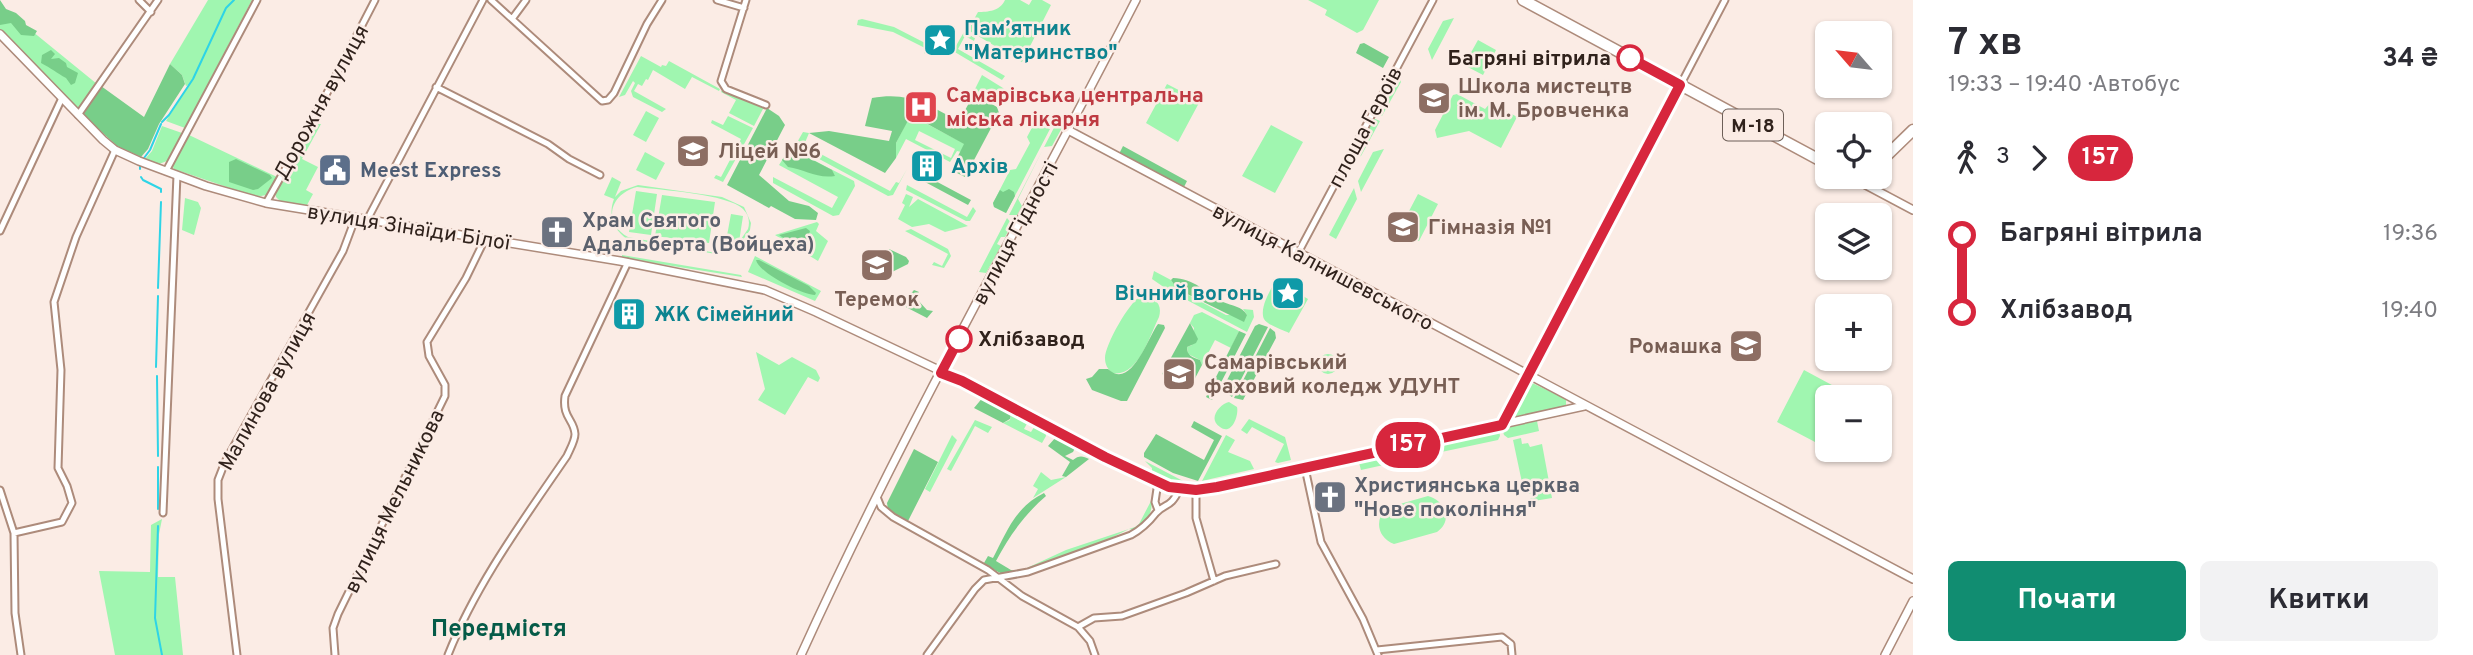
<!DOCTYPE html>
<html lang="uk">
<meta charset="utf-8">
<style>
:root{--surface:#fff;--page:#f2f2f3;--text:#2b2b33;--muted:#7c7c81;--accent:#118d71}
body{margin:0;font-family:Overpass,sans-serif;background:var(--page);color:var(--text);height:100vh;display:flex;flex-direction:column;font-size:26px;white-space:nowrap}
*{box-sizing:border-box;margin:0}
p{font-size:23px;color:var(--muted)}
.icon{flex:none;width:38px;height:38px;fill:none;stroke:currentColor;stroke-width:2;stroke-linecap:round;stroke-linejoin:round}
.map{position:relative;flex:1;overflow:hidden}
.sheet{display:flex;flex-direction:column;background:var(--surface);width:560px}
.sheet>*{flex:none}
.badge{padding:0 14px;border-radius:23px;font-size:24px;line-height:46px}
.needle{width:46px;rotate:298deg}
.fabs{position:absolute;left:1815px;top:21px;display:grid;gap:14px}
.fabs a{display:grid;place-items:center;width:77px;height:77px;border-radius:10px;background:var(--surface);box-shadow:0 2px 5px #0004;font-size:35px}
.map>.badge{position:absolute;translate:-50% -50%;box-shadow:0 0 0 4px #fff}
.legs{display:flex;align-items:center;gap:10px;height:77px;padding:0 35px;font-size:23px}
.legs p{margin-inline-start:auto}
.head{display:flex;align-items:center;justify-content:space-between;height:119px;padding:0 35px}
h1{font-size:38px;font-weight:700;line-height:52px}
.action{display:flex;gap:14px;margin-top:auto;padding:14px 35px}
.action a{flex:1;height:80px;border-radius:10px;background:var(--accent);color:#fff;font-size:28px;font-weight:700;line-height:80px;text-align:center}
.action a+a{background:var(--page);color:var(--text)}
ul{padding:0 35px;list-style:none}
li{display:flex;align-items:center;gap:24px;height:77px;font-size:26px}
li i{display:grid;place-items:center;width:10px;height:100%;margin:0 9px;background:currentColor}
li i::after{content:'';width:18px;height:18px;margin:-9px;border:5px solid;border-radius:50%;background:var(--surface)}
li p{margin-inline-start:auto}
li:first-child i{background:linear-gradient(#0000 50%,currentColor 0)}
li:last-child i{background:linear-gradient(currentColor 50%,#0000 0)}
main{display:flex;flex:1;min-height:0}
.map>svg:first-child{display:block}
.green{fill:#a0f6b0;fill-rule:evenodd}
.forest{fill:#78ce89}
.lines{fill:none;stroke-linecap:round;stroke-linejoin:round}
.stream{stroke:#2ed4e6;stroke-width:2}
.street-casing{stroke:#ad8b7b;stroke-width:9}
.secondary-casing{stroke:#ad8b7b;stroke-width:10}
.highway-casing{stroke:#ad8b7b;stroke-width:13}
.street{stroke:#fff;stroke-width:5}
.secondary{stroke:#fff;stroke-width:7}
.highway{stroke:#fff;stroke-width:10}
.line-1-casing{stroke:#fff;stroke-width:16}
.line-1{stroke:#d7263d;stroke-width:10}
.stop-1-dot{fill:#fff;stroke:#d7263d;stroke-width:3.5}
.labels{text-anchor:middle;stroke-width:5;stroke-linejoin:round;paint-order:stroke}
.shield{fill:#fbece5;stroke:#6d5f58;stroke-width:2}
.shield-label{font-size:19px;font-weight:bold;fill:#30221c}
.culture-label{font-size:21px;font-weight:bold;fill:#0d838f;stroke:#fbece5;text-anchor:start}
.stop-label{font-size:21px;font-weight:bold;fill:#30221c;stroke:#fbece5;text-anchor:end}
.education-label{font-size:21px;font-weight:bold;fill:#785e54;stroke:#fbece5;text-anchor:start}
.health-label{font-size:21px;font-weight:bold;fill:#be3a42;stroke:#fbece5;text-anchor:start}
.street-label{font-size:21px;fill:#30221c;stroke:#fbece5}
.service-label{font-size:21px;font-weight:bold;fill:#4e5e75;stroke:#fbece5;text-anchor:start}
.worship-label{font-size:21px;font-weight:bold;fill:#5b616d;stroke:#fbece5;text-anchor:start}
.quarter-label{font-size:24px;font-weight:bold;fill:#055b48;stroke:#fbece5}
</style>
<main>
<div class="map">
<svg width="1913" height="655" viewBox="0 0 1913 655">
<rect width="100%" height="100%" fill="#fbece5"/>
<!-- green -->
<path class="green" d="M208,0H252L185,128L166,121L189,85L186,86L182,75L170,64Z
M1005,0H1020L1029,5L1032,0H1042L1051,5L1022,62L968,30L978,12C988,12 1000,11 1005,0Z
M1308,0H1379L1363,30L1357,33L1325,15L1327,10Z
M0,5L97,84L79,111L0,29Z
M1454,18L1432,60L1428,49L1443,21Z
M862,19L894,27L929,45L924,54L925,48L893,32L857,25L858,20Z
M964,32L975,38L974,41L965,36L958,49L1005,76L1002,80L953,51Z
M1478,40L1496,50L1483,75L1464,65Z
M641,56L661,67L662,65L666,66L669,61L720,89L719,91L692,77L685,89L653,70L648,80L646,79L642,86L638,84L634,91L666,109L662,112L633,97L631,91L635,83L633,81L625,95L619,97Z
M1397,72L1401,82L1382,116L1375,113Z
M982,75L1003,88L1005,91L1001,99L986,91L982,99L973,93Z
M1167,84L1200,101L1178,142L1146,123Z
M722,90L764,107L754,126L729,113L736,100L721,92Z
M1457,94L1485,109L1491,102L1517,117L1501,148L1469,131L1437,138L1435,130L1453,95Z
M646,111L659,118L646,142L633,135Z
M910,115L965,144L961,152L957,151L950,162L906,139L896,158V143ZM919,131L955,149L951,158L915,140Z
M728,116L753,128L723,182L714,178L716,175L721,177L741,139L711,123L712,120L723,125Z
M1059,118L1064,123L1063,126L1052,146L1044,147L1018,199L1022,206L1017,215H1009Z
M1373,118L1380,121L1361,156L1351,159Z
M1035,122L1050,129L1006,213L994,207L993,203L1010,170L1016,169L1030,143L1027,137Z
M316,124H321L302,159L318,167L306,190L313,194L307,205L282,203L276,197L275,192L311,128Z
M1271,125L1303,142L1275,193L1242,176Z
M162,126L182,133L167,161L159,164L145,159L152,151Z
M803,132L809,133L804,145L890,191L896,182L899,183L907,169L893,195L888,196L795,146Z
M189,135L277,177L266,195L256,197L174,169L171,163L185,137Z
M790,148L854,181L855,186L839,215L833,216L773,183V177L832,208L838,197L779,165Z
M1384,149L1361,192L1358,181L1373,152Z
M645,152L665,163L656,180L636,170Z
M612,177L621,182L615,197L621,191L638,185L722,197L744,207L751,223L750,230L740,244L716,254L627,239C613,229 608,215 614,199L604,195ZM637,187C660,190 728,194 743,209C749,215 750,222 748,229L739,242L743,216L731,214L726,241L737,243L723,250L711,252L628,237C602,222 610,194 637,187Z
M907,185L967,217L973,207L976,211L970,221H966L906,190Z
M1354,188L1357,199L1336,239L1329,235Z
M636,191L657,194L651,235L629,232Z
M906,194L913,197L909,207L918,199L968,226L945,232L929,224L912,227L898,219L905,205L902,203Z
M1418,194L1438,204L1419,241L1399,230Z
M662,195L715,202L709,243L655,236Z
M185,198L198,202L201,208L194,235L182,230Z
M1007,218L1012,224L1005,237H1001L997,244L1001,246L986,273L979,272Z
M817,222L819,224L816,231L828,241L818,261L775,235Z
M911,229L948,249L951,256L944,268L932,265L934,262L942,266L948,254L905,231Z
M622,255L741,275L742,277L622,258Z
M755,256L821,291L815,301L748,272Z
M1154,271L1171,280L1177,289L1226,315H1247L1243,309L1253,310L1254,317L1247,332L1168,290L1152,279Z
M1276,280L1308,299L1289,333C1283,330 1267,325 1264,319C1259,308 1271,289 1276,280Z
M1141,296C1154,297 1163,303 1159,317C1150,335 1138,378 1112,373C1108,369 1105,365 1105,358C1105,345 1129,302 1141,296Z
M1202,312L1239,331L1231,348L1215,340L1202,365L1200,360L1188,354L1187,347L1192,345L1194,328L1190,323L1194,315Z
M756,352L779,365L792,357L816,370L820,378L818,382L808,377L785,415L758,400L765,389Z
M1318 364a10 10 0 1 1 20 0a10 10 0 1 1-20 0Z
M1804,370L1843,391L1839,397H1827V420L1815,442L1777,422Z
M1530,382L1566,399V406L1514,420L1511,413L1526,385Z
M1229,402L1237,407C1239,415 1232,436 1220,427C1207,419 1220,404 1229,402Z
M1006,407L1029,420L1024,429L1031,432L1036,424L1045,429L1046,436L1042,443L1003,423L1010,420L1011,414Z
M1249,419L1285,437L1291,460L1278,463L1275,462L1284,444L1252,427L1247,434L1241,430Z
M975,420L992,427L988,433L975,426L951,471L947,469Z
M1537,421L1539,431L1508,438L1504,435L1502,428Z
M1499,429L1500,436L1498,440L1432,454L1430,444Z
M952,435L957,440L930,492L925,489Z
M1226,435L1235,440L1228,452L1250,461L1254,469L1202,481Z
M1521,438L1522,444L1528,443L1530,447L1542,444L1552,498L1528,502L1531,498V494L1524,492L1513,440Z
M1428,450L1429,455L1361,470L1358,459L1392,452L1395,457Z
M1145,461L1183,481L1199,484L1293,464L1292,467L1198,487C1181,488 1168,483 1152,476V468Z
M1041,472L1051,480L1066,477L1033,498L1038,489L1033,486Z
M1428,496C1446,501 1453,521 1437,532L1394,544C1378,538 1374,521 1386,508Z
M1151,501C1154,513 1144,524 1134,530L1129,529L1107,540L1014,574L1066,550L1135,527L1139,524Z
M162,519L159,534L158,577H175L183,655H115L99,571L150,572L151,525Z"/>
<!-- forest -->
<path class="forest" d="M0,0L6,9L16,13L25,21L26,25L37,31L34,36L21,35L11,23L0,25Z
M1364,43L1389,57L1383,68L1356,53L1360,44Z
M51,50L55,54L51,59L59,58L66,63L67,67L78,73L75,83L71,85L66,78C57,73 51,68 41,63L42,55Z
M170,64L182,75L185,84L159,124L148,149L141,157L117,146L83,115L101,86L144,117Z
M974,94L997,107L999,113L965,177L951,170L964,144L911,115L896,143V158L885,173L809,133L829,131L889,141L892,131L865,126L872,98C909,91 928,105 959,121Z
M767,108L779,116L785,125L759,175L789,201L809,206L818,213L816,220L795,219L771,206L769,208L727,185Z
M1123,146L1187,181L1183,189L1119,154Z
M790,148L832,170L835,176C817,179 804,169 788,167L782,160Z
M236,159L270,175L272,178L258,189L253,190L229,182V162Z
M915,170L971,200L968,205L912,175Z
M1009,189L1014,192L1015,196L1006,213L994,207L993,203L1000,190L1003,192Z
M806,228L810,231L805,245L800,249L779,235Z
M889,249L906,257L909,261L908,264L888,274L886,270L890,262L886,254Z
M756,260H759L809,286L816,293L815,295C802,295 759,273 756,260Z
M1173,278C1193,278 1207,293 1223,302C1232,306 1242,306 1247,315L1244,322L1177,289L1171,280Z
M914,290L919,292L916,298L927,310L933,311L927,318L898,303L908,297Z
M1190,323L1198,339L1196,343L1187,347C1187,356 1192,357 1200,360L1202,365L1190,388L1162,374Z
M1158,324L1164,325L1165,328L1127,401H1121L1092,390L1086,379L1092,377L1099,369H1108C1131,391 1148,337 1158,324Z
M1259,324L1268,327L1232,397L1224,391V386L1255,326Z
M1270,328L1275,332L1276,338L1243,400L1234,398Z
M1239,331L1246,334L1212,400L1206,397Z
M984,396L1006,407L1011,414L1010,419L1003,423L974,408Z
M1194,421L1222,436L1198,481L1173,473L1144,457V453L1156,434L1204,460L1214,440L1191,427Z
M1056,437H1059L1075,448L1073,452L1065,456L1073,460C1079,455 1083,456 1089,459L1066,477L1062,476L1070,462L1048,446Z
M914,449L938,462L907,523L888,510L887,503Z
M1044,493L1046,496C1025,514 1009,536 996,561L1011,570L1019,571C1006,580 995,570 984,563L988,556L993,558C1007,532 1015,507 1044,493Z"/>
<g class="lines">
<!-- stream -->
<path class="stream" d="M162,122L169,115L193,79L226,8L234,0
M144,158L150,150L161,124
M140,166V169
M141,177L143,180L161,189V192
M158,288L161,202
M156,367L158,296
M157,376L158,456
M158,467V509
M158,526L155,618L162,655"/>
<!-- street casing -->
<g class="street-casing">
<path id="street" d="M139,0L151,12
M491,0L602,101L608,100L614,93L647,24L662,0
M717,0L744,8
M746,0L721,81L726,89L766,105
M512,19L526,0
M436,87L548,144L569,159L600,175
M78,115L158,0
M166,171L257,0
M266,203L313,120L375,0
M367,220L483,0
M0,231L62,98
M1298,253L1433,0
M1502,425L1725,0
M1305,468L1321,542L1363,619L1378,655
M1158,482L1155,502L1158,510
M0,490L14,533L15,613L21,655
M1196,490V518L1214,581
M877,497L881,507L893,517L988,570L1022,596L1078,627L1094,618L1122,616L1186,593L1225,576L1276,564
M163,513L177,175
M14,533L62,522L72,503L67,486L58,468L61,370L54,302L76,237L115,150
M1078,627L1090,641L1095,655
M1377,650L1502,637L1511,644L1512,655
M237,655L218,499V480L225,462L343,251L355,219
M335,655L333,628L338,614L445,396V385L429,356L427,342L466,278L485,239
M448,655C476,584 524,519 567,456C570,449 575,441 575,434C574,419 562,418 565,396L628,262
M927,655L975,589L984,580L1028,572L1131,535C1142,529 1149,522 1156,513C1165,503 1171,508 1179,490"/>
</g>
<!-- secondary casing -->
<g class="secondary-casing">
<path id="secondary" d="M0,34L103,140L115,150L139,161L206,186L266,203L620,261L765,290L816,312L962,381L1158,482L1179,490L1217,487L1584,406
M1068,130L1913,579
M1851,177L1913,210
M801,655C902,432 1024,218 1136,0
M1885,655L1913,601"/>
</g>
<!-- highway casing -->
<g class="highway-casing">
<path id="highway" d="M1523,0L1827,164
M1880,162L1913,130"/>
</g>
<!-- street -->
<use href="#street" class="street"/>
<!-- secondary -->
<use href="#secondary" class="secondary"/>
<!-- highway -->
<use href="#highway" class="highway"/>
</g>
<g class="lines">
<!-- line-1 casing -->
<g class="line-1-casing">
<path id="line-1" d="M959,339L941,373L962,381L1105,457L1169,487L1196,490L1217,487L1502,425L1680,85L1630,58"/>
</g>
<!-- line-1 -->
<use href="#line-1" class="line-1"/>
</g>
<!-- icons -->
<defs>
<g id="sight-square" transform="scale(1.75)"><rect x="-9" y="-9" width="18" height="18" rx="4" fill="#0f9aa8" stroke="#fbece5"/><path d="M0-6L1.8-2.2L6-1.7L2.9 1.2L3.7 5.4L0 3.3L-3.7 5.4L-2.9 1.2L-6-1.7L-1.8-2.2Z" fill="#fff"/></g>
<g id="school-square" transform="scale(1.75)"><rect x="-9" y="-9" width="18" height="18" rx="4" fill="#8d6e63" stroke="#fbece5"/><path d="M0-5L7-2L0 1L-7-2ZM-4 1L0 2.5L4 1V4Q0 6-4 4Z" fill="#fff"/></g>
<g id="hospital-square" transform="scale(1.75)"><rect x="-9" y="-9" width="18" height="18" rx="4" fill="#e0444e" stroke="#fbece5"/><path d="M-5-5h3v3.5h4V-5h3V5h-3V1.5h-4V5h-3Z" fill="#fff"/></g>
<g id="building-square" transform="scale(1.75)"><rect x="-9" y="-9" width="18" height="18" rx="4" fill="#0f9aa8" stroke="#fbece5"/><path d="M-4-6H4V6H1V3H-1V6H-4ZM-2.5-4.3h1.7v1.8h-1.7ZM.8-4.3h1.7v1.8H.8ZM-2.5-1h1.7V.8h-1.7ZM.8-1h1.7V.8H.8Z" fill="#fff"/></g>
<g id="civic-square" transform="scale(1.75)"><rect x="-9" y="-9" width="18" height="18" rx="4" fill="#5c6f8a" stroke="#fbece5"/><path d="M-.6-6.5H3V-4.5H.6V-3L4-1V1h2V6H-6V1h2V-1L-.6-3ZM-1.2 2.5V6h2.4V2.5Z" fill="#fff"/></g>
<g id="church-square" transform="scale(1.75)"><rect x="-9" y="-9" width="18" height="18" rx="4" fill="#6b7280" stroke="#fbece5"/><path d="M-1.2-6h2.4v3.5h3.3v2.4h-3.3V6h-2.4V-.1h-3.3v-2.4h3.3Z" fill="#fff"/></g>
<g id="university-square" transform="scale(1.75)"><rect x="-9" y="-9" width="18" height="18" rx="4" fill="#8d6e63" stroke="#fbece5"/><path d="M0-5L7-2L0 1L-7-2ZM-4 1L0 2.5L4 1V4Q0 6-4 4Z" fill="#fff"/></g>
</defs>
<g fill-rule="evenodd">
<use href="#sight-square" x="940" y="40"/>
<use href="#school-square" x="1434" y="98"/>
<use href="#hospital-square" x="921" y="107"/>
<use href="#school-square" x="693" y="151"/>
<use href="#building-square" x="927" y="166"/>
<use href="#civic-square" x="335" y="170"/>
<use href="#school-square" x="1403" y="227"/>
<use href="#church-square" x="557" y="232"/>
<use href="#school-square" x="877" y="265"/>
<use href="#sight-square" x="1288" y="293"/>
<use href="#building-square" x="629" y="314"/>
<use href="#school-square" x="1746" y="346"/>
<use href="#university-square" x="1179" y="374"/>
<use href="#church-square" x="1330" y="497"/>
</g>
<!-- markers -->
<g class="stop-1-dot">
<circle cx="1630" cy="58" r="12"/>
<circle cx="959" cy="339" r="12"/>
</g>
<g class="labels">
<!-- shield labels -->
<rect class="shield" x="1723" y="109.5" width="60" height="31" rx="5"/>
<g class="shield-label">
<text x="1753" y="132">М-18</text>
</g>
<!-- culture labels -->
<g class="culture-label">
<text x="964" y="35">Пам’ятник<tspan x="964" dy="24">"Материнство"</tspan></text>
<text x="951" y="173">Архів</text>
<text x="1264" y="300" text-anchor="end">Вічний вогонь</text>
<text x="654" y="321">ЖК Сімейний</text>
</g>
<!-- stop labels -->
<g class="stop-label">
<text x="1611" y="65">Багряні вітрила</text>
<text x="978" y="346" text-anchor="start">Хлібзавод</text>
</g>
<!-- education labels -->
<g class="education-label">
<text x="1458" y="93">Школа мистецтв<tspan x="1458" dy="24">ім. М. Бровченка</tspan></text>
<text x="718" y="158">Ліцей №6</text>
<text x="1428" y="234">Гімназія №1</text>
<text x="877" y="306" text-anchor="middle">Теремок</text>
<text x="1722" y="353" text-anchor="end">Ромашка</text>
<text x="1204" y="369">Самарівський<tspan x="1204" dy="24">фаховий коледж УДУНТ</tspan></text>
</g>
<!-- health labels -->
<g class="health-label">
<text x="946" y="102">Самарівська центральна<tspan x="946" dy="24">міська лікарня</tspan></text>
</g>
<!-- street labels -->
<g class="street-label">
<text transform="translate(321 102) rotate(-61)" y="7">Дорожня вулиця</text>
<text transform="translate(1365 127) rotate(-62)" y="7">площа Героїв</text>
<text transform="translate(409 227) rotate(9)" y="7">вулиця Зінаїди Білої</text>
<text transform="translate(1015 233) rotate(-62)" y="7">вулиця Гідності</text>
<text transform="translate(1323 267) rotate(28)" y="7">вулиця Калнишевського</text>
<text transform="translate(267 391) rotate(-61)" y="7">Малинова вулиця</text>
<text transform="translate(394 501) rotate(-64)" y="7">вулиця Мельникова</text>
</g>
<!-- service labels -->
<g class="service-label">
<text x="360" y="177">Meest Express</text>
</g>
<!-- worship labels -->
<g class="worship-label">
<text x="582" y="227">Храм Святого<tspan x="582" dy="24">Адальберта (Войцеха)</tspan></text>
<text x="1354" y="492">Християнська церква<tspan x="1354" dy="24">"Нове покоління"</tspan></text>
</g>
<!-- quarter labels -->
<g class="quarter-label">
<text x="499" y="636">Передмістя</text>
</g>
</g>
</svg>
<div class="fabs">
<a><svg class="needle" viewBox="-14 -14 28 28"><path d="M0-13l5 13h-10z" fill="#e53935"/><path d="M0 13l5-13h-10z" fill="#7c7c81"/></svg></a>
<a><svg class="icon" aria-label="locate" viewBox="0 0 24 24"><circle cx="12" cy="12" r="6"/><path d="M12 2v4M12 18v4M2 12h4M18 12h4"/></svg></a>
<a><svg class="icon" aria-label="layers" viewBox="0 0 24 24"><path d="M12 4l9 5-9 5-9-5zM3 14l9 5 9-5"/></svg></a>
<a>+</a>
<a>−</a>
</div>
<b class="badge" style="left:1408px;top:445px;background:#d7263d;color:#fff">157</b>
</div>
<section class="sheet">
<div class="head"><div><h1>7 хв</h1><p>19:33 – 19:40 · Автобус</p></div><b>34 ₴</b></div>
<div class="legs"><svg class="icon" aria-label="walk" viewBox="0 0 24 24"><circle cx="13" cy="4" r="2"/><path d="M13 8l-2 6 4 7M11 14l-3 7M7 12l3-4h3l4 4"/></svg>3<svg class="icon" aria-label="forward" viewBox="0 0 24 24"><path d="M9 5l7 7-7 7"/></svg><b class="badge" style="background:#d7263d;color:#fff">157</b></div>
<ul>
<li><i style="color:#d7263d"></i><b>Багряні вітрила</b><p>19:36</p></li>
<li><i style="color:#d7263d"></i><b>Хлібзавод</b><p>19:40</p></li>
</ul>
<div class="action"><a>Почати</a><a>Квитки</a></div>
</section>
</main>
